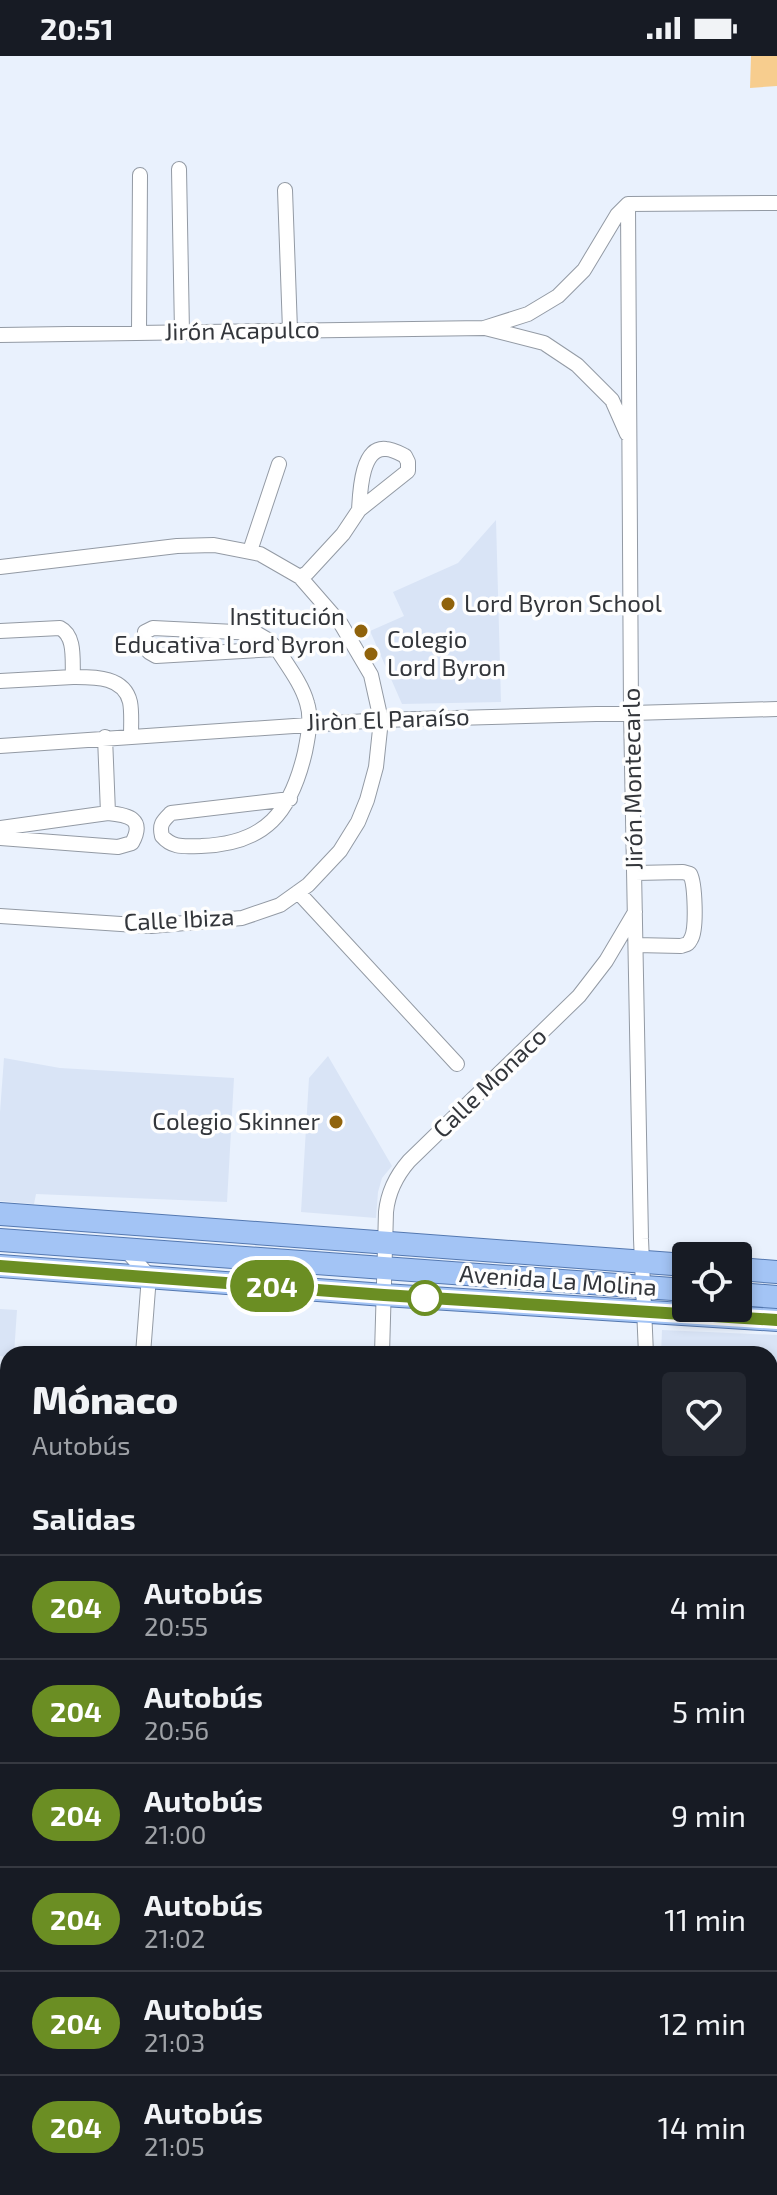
<!DOCTYPE html>
<html lang="es">
<meta charset="utf-8">
<style>
:root{--surface:#171b24;--page:#242831;--text:#f1f3f6;--muted:#9ea1a6;--line:#363941}
body{margin:0;font-family:"Exo 2",sans-serif;background:var(--page);color:var(--text);height:100vh;display:flex;flex-direction:column;font-size:30px;white-space:nowrap}
*{box-sizing:border-box;margin:0}
p{font-size:26px;color:var(--muted)}
.icon{flex:none;width:44px;height:44px;fill:none;stroke:currentColor;stroke-width:2;stroke-linecap:round;stroke-linejoin:round}
.map{position:relative;flex:1;overflow:hidden}
.panel{position:absolute;left:0px;top:1290px;width:778px;height:850px;display:flex;flex-direction:column;background:var(--surface);border-radius:24px 24px 0 0;box-shadow:0 4px 12px #0003}
.panel>*{flex:none}
.badge{padding:0 16px;border-radius:26px;font-size:28px;line-height:52px}
.fabs{position:absolute;left:672px;top:1186px;display:grid;gap:16px}
.fabs a{display:grid;place-items:center;width:80px;height:80px;border-radius:8px;background:var(--surface);box-shadow:0 4px 12px #0003;font-size:40px}
.map>.badge{position:absolute;translate:-50% -50%;box-shadow:0 0 0 4px #fff}
h2{padding:0 32px;font-size:30px;line-height:72px}
.round{display:grid;place-items:center;flex:none;width:84px;height:84px;border-radius:8px;background:var(--page)}
.overview{display:flex;align-items:center;justify-content:space-between;height:136px;padding:0 32px}
h1{font-size:38px;font-weight:800;line-height:60px}
ul{padding:0;list-style:none}
li{display:flex;align-items:center;gap:24px;height:104px;padding:0 32px;border-top:2px solid var(--line)}
li div{flex:1}
li b{display:block;font-size:30px}
li em{font-style:normal}
li .badge{min-width:88px;font-weight:700;text-align:center}
.status{display:flex;justify-content:space-between;align-items:center;height:56px;padding:0 40px;background:var(--surface);direction:ltr}
.status svg{height:22px;fill:currentColor}
.map>svg:first-child{display:block}
.built{fill:#d9e4f6}
.green{fill:#f7cd8e}
.lines{fill:none;stroke-linecap:round;stroke-linejoin:round}
.minor-casing{stroke:#939aa4;stroke-width:16}
.primary-casing{stroke:#5478b0;stroke-width:24}
.minor{stroke:#fff;stroke-width:14}
.primary{stroke:#a3c4f5;stroke-width:22}
.line-casing{stroke:#fff;stroke-width:18}
.line{stroke:#6b8e23;stroke-width:12}
.poi-dot{fill:#90630c;stroke:#fefefe;stroke-width:3}
.stop-dot{fill:#fff;stroke:#6b8e23;stroke-width:4}
.labels{text-anchor:middle;stroke-width:7;stroke-linejoin:round;paint-order:stroke}
.street-label{font-size:24px;fill:#33363b;stroke:#fefefe}
.poi-label{font-size:24px;fill:#33363b;stroke:#fefefe;text-anchor:start}
</style>
<div class="status"><b>20:51</b><svg viewBox="0 0 49 12"><path d="M0 12V9h3v3zM5 12V6h3v6zM10 12V3h3v9zM15 12V0h3v12zM26 1h20v11H26zM47 4h2v5h-2z"/></svg></div>
<div class="map">
<svg width="777" height="2139" viewBox="0 0 777 2139">
<rect width="100%" height="100%" fill="#e9f1fd"/>
<!-- built -->
<path class="built" d="M496,464L501,646L402,648L370,575L404,560L393,536L458,507Z
M328,1000L392,1110L382,1122L378,1136L376,1162L301,1156L309,1022Z
M4,1002L60,1012L234,1022L227,1146L36,1138L34,1148L0,1145V1056Z
M0,1253L17,1254L14,1298H8V1301L0,1300Z
M662,1274L777,1279V1382H770V1298H661Z"/>
<!-- green -->
<path class="green" d="M751,0H777V30L750,32Z"/>
<g class="lines">
<!-- minor casing -->
<g class="minor-casing">
<path id="minor" d="M179,113L182,276
M285,134L290,274
M628,148L631,656L641,1183L646,1298
M485,272L544,287L577,309L612,344L627,378
M139,276L140,119
M0,279L484,272L528,258L558,240L584,214L617,159L628,148L777,147
M250,495L279,408
M0,511L177,490L214,489L260,498L300,521L341,568L371,619L381,664L376,711L367,744L358,766L340,795L308,829L280,849L242,862L151,870L0,860
M300,521L307,517L343,478L359,454L408,415V406L405,400C399,397 392,393 386,393C361,390 360,438 359,454
M153,572L256,577L268,584L277,593L156,600L149,596L145,587V576Z
M0,575L60,572C76,580 72,605 73,621L0,625
M277,593C287,609 302,628 307,647C312,662 308,681 305,696C291,756 266,788 201,790C186,790 173,793 162,780C159,768 163,765 171,757L290,743
M73,621C94,621 124,620 130,646C132,656 131,669 131,680
M105,681L108,757
M0,690L381,664L777,653
M0,772L108,757C129,759 145,763 132,787L118,791L0,782
M635,817L683,816L690,818C695,827 697,873 691,883C688,889 687,888 681,890L636,889
M298,836L457,1008
M125,1193L149,1220L143,1298
M382,1298L386,1156C388,1136 396,1120 409,1105L579,940L606,905L635,856
M0,1384L8,1395
M770,1498L777,1499
M770,1712L777,1715
M770,2086L777,2084
M150,2132L167,2139
M218,2132L233,2139
M321,2132L324,2139"/>
</g>
<!-- primary casing -->
<g class="primary-casing">
<path id="primary" d="M0,1158L686,1209
M0,1184L686,1234
M0,1210L384,1239L777,1264
M738,1213L777,1216
M738,1238L777,1241"/>
</g>
<!-- minor -->
<use href="#minor" class="minor"/>
<!-- primary -->
<use href="#primary" class="primary"/>
</g>
<g class="lines">
<!-- line casing -->
<g class="line-casing">
<path id="line" d="M0,1210L384,1239L777,1264"/>
</g>
<!-- line -->
<use href="#line" class="line"/>
</g>
<!-- markers -->
<g class="poi-dot">
<circle cx="448" cy="548" r="8"/>
<circle cx="361" cy="575" r="8"/>
<circle cx="371" cy="598" r="8"/>
<circle cx="336" cy="1066" r="8"/>
</g>
<circle class="stop-dot" cx="425" cy="1242" r="16"/>
<g class="labels">
<!-- street labels -->
<g class="street-label">
<text transform="translate(242 275) rotate(-1)" y="8">Jirón Acapulco</text>
<text transform="translate(388 664) rotate(-2)" y="8">Jiròn El Paraíso</text>
<text transform="translate(633 723) rotate(-91)" y="8">Jirón Montecarlo</text>
<text transform="translate(179 864) rotate(-3)" y="8">Calle Ibiza</text>
<text transform="translate(490 1027) rotate(-44)" y="8">Calle Monaco</text>
<text transform="translate(558 1225) rotate(4)" y="8">Avenida La Molina</text>
</g>
<!-- poi labels -->
<g class="poi-label">
<text x="464" y="556">Lord Byron School</text>
<text x="345" y="569" text-anchor="end">Institución<tspan x="345" dy="28">Educativa Lord Byron</tspan></text>
<text x="387" y="592">Colegio<tspan x="387" dy="28">Lord Byron</tspan></text>
<text x="320" y="1074" text-anchor="end">Colegio Skinner</text>
</g>
</g>
</svg>
<div class="fabs">
<a><svg class="icon" aria-label="locate" viewBox="0 0 24 24"><circle cx="12" cy="12" r="6"/><path d="M12 2v4M12 18v4M2 12h4M18 12h4"/></svg></a>
</div>
<b class="badge" style="left:272px;top:1230px;background:#6b8e23;color:#fff">204</b>
<section class="panel">
<div class="overview"><div><h1>Mónaco</h1><p>Autobús</p></div><a class="round"><svg class="icon" aria-label="heart" viewBox="0 0 24 24"><path d="M12 20l-8-8c-3-5 5-10 8-4 3-6 11-1 8 4z"/></svg></a></div>
<h2>Salidas</h2>
<ul>
<li><span class="badge" style="background:#6b8e23;color:#fff">204</span><div><b>Autobús</b><p>20:55</p></div><em>4 min</em></li>
<li><span class="badge" style="background:#6b8e23;color:#fff">204</span><div><b>Autobús</b><p>20:56</p></div><em>5 min</em></li>
<li><span class="badge" style="background:#6b8e23;color:#fff">204</span><div><b>Autobús</b><p>21:00</p></div><em>9 min</em></li>
<li><span class="badge" style="background:#6b8e23;color:#fff">204</span><div><b>Autobús</b><p>21:02</p></div><em>11 min</em></li>
<li><span class="badge" style="background:#6b8e23;color:#fff">204</span><div><b>Autobús</b><p>21:03</p></div><em>12 min</em></li>
<li><span class="badge" style="background:#6b8e23;color:#fff">204</span><div><b>Autobús</b><p>21:05</p></div><em>14 min</em></li>
</ul>
</section>
</div>
